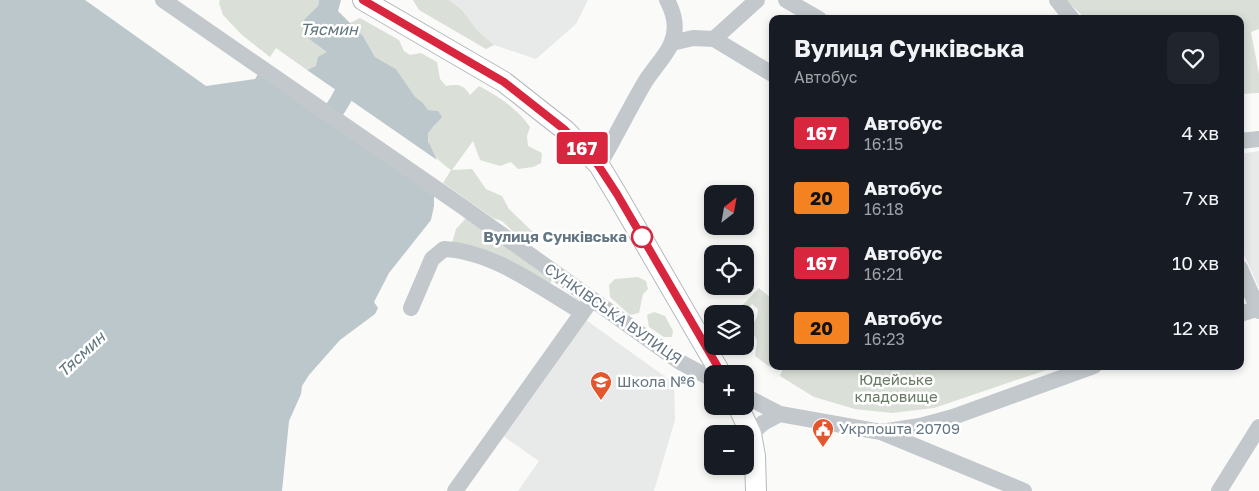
<!DOCTYPE html>
<html lang="uk">
<meta charset="utf-8">
<style>
:root{--surface:#171b24;--page:#20242c;--text:#f1f3f6;--muted:#9ea1a6}
body{margin:0;font-family:"Golos Text",sans-serif;background:var(--page);color:var(--text);height:100vh;display:flex;flex-direction:column;font-size:19px;white-space:nowrap}
*{box-sizing:border-box;margin:0}
p{font-size:16px;color:var(--muted)}
.icon{flex:none;width:28px;height:28px;fill:none;stroke:currentColor;stroke-width:2;stroke-linecap:round;stroke-linejoin:round}
.map{position:relative;flex:1;overflow:hidden}
.drawer{position:absolute;left:769px;top:15px;width:475px;height:355px;display:flex;flex-direction:column;background:var(--surface);border-radius:10px;box-shadow:0 2px 8px #0003}
.drawer>*{flex:none}
.badge{padding:0 10px;border-radius:4px;font-size:18px;line-height:32px}
.needle{width:32px;rotate:31deg}
.fabs{position:absolute;left:704px;top:185px;display:grid;gap:10px}
.fabs a{display:grid;place-items:center;width:50px;height:50px;border-radius:10px;background:var(--surface);box-shadow:0 2px 8px #0003;font-size:25px}
.map>.badge{position:absolute;translate:-50% -50%;box-shadow:0 0 0 2px #fff}
.round{display:grid;place-items:center;flex:none;width:52px;height:52px;border-radius:10px;background:var(--page)}
.headline{display:flex;align-items:center;justify-content:space-between;height:85px;padding:0 25px}
h1{font-size:24px;font-weight:700;line-height:38px}
ul{padding:0;list-style:none}
li{display:flex;align-items:center;gap:15px;height:65px;padding:0 25px}
li div{flex:1}
li b{display:block;font-size:19px}
li em{font-style:normal}
li .badge{min-width:55px;font-weight:700;text-align:center}
.map>svg:first-child{display:block}
.built{fill:#e8e9e9}
.green{fill:#dadfd7}
.water{fill:#bbc7cb}
.lines{fill:none;stroke-linecap:round;stroke-linejoin:round}
.river{stroke:#bbc7cb;stroke-width:20}
.major-casing{stroke:#b5babe;stroke-width:22}
.minor{stroke:#c3c8cc;stroke-width:16}
.major{stroke:#fff;stroke-width:20}
.line-casing{stroke:#fff;stroke-width:11}
.line{stroke:#d7263d;stroke-width:8}
.stop-dot{fill:#fff;stroke:#d7263d;stroke-width:2.5}
.labels{text-anchor:middle;stroke-width:5;stroke-linejoin:round;paint-order:stroke}
.stop-label{font-size:15px;font-weight:bold;fill:#657683;stroke:#fff;text-anchor:end}
.street-label{font-size:15px;fill:#657683;stroke:#fff}
.park-label{font-size:15px;fill:#687a64;stroke:#fff}
.poi-label{font-size:15px;fill:#657683;stroke:#fff;text-anchor:start}
.water-label{font-size:16px;font-style:italic;fill:#60757c;stroke:#fff}
</style>
<div class="map">
<svg width="1259" height="491" viewBox="0 0 1259 491">
<rect width="100%" height="100%" fill="#fafaf8"/>
<!-- built -->
<path class="built" d="M449,0H588L576,24L536,59L494,45L477,30L462,10Z
M1259,151V288L1240,245V154Z
M586,320L674,383L675,420L654,491H518L539,461L503,436Z"/>
<!-- green -->
<path class="green" d="M220,0H319L318,6L311,14L328,52L317,66L307,70L276,48L270,57L242,35L223,15L219,3Z
M413,0H449L462,10L477,30L494,45L486,49L419,10Z
M1066,0H1259V29L1251,32L1259,74V93L1240,94V19H1086Z
M360,18L399,40L404,51L410,55L421,53L437,62L440,79L446,86C458,84 463,84 470,95L479,86C499,97 517,108 530,127L527,136L528,146L542,153L541,163L533,167L518,169L511,162L500,166L480,160L473,141L452,170L472,169L486,189L502,196L509,209L539,238L532,242L523,241L502,221L493,218L443,183L451,170C437,160 427,151 428,132L435,126L437,111L428,110L423,103L415,98L396,69L375,57L363,36L350,23Z
M466,218L552,280L549,286L452,243L456,229Z
M638,277L646,281L648,289L643,294L639,313L630,315L610,297L609,285L615,279Z
M759,288L772,299V364L771,368L755,356L757,341L751,328L757,317L758,309L752,304L743,314H734Z
M654,312L665,316L673,331L672,337H664L649,327L647,315Z
M784,366H1058L934,408L892,413L855,409L814,397L780,376Z"/>
<!-- water -->
<path class="water" d="M0,0H85L206,86L255,79L258,74L434,195V206L431,220L389,273L374,302L378,308L375,314L340,340L309,375L302,386L301,394L289,421L282,491H0Z
M319,0H341L338,11L363,36L375,57L396,69L415,97L423,103L428,110L438,111L442,117L428,133V141L437,160L307,70L316,66L318,57L327,52L308,38L309,27L304,20L318,6Z"/>
<g class="lines">
<!-- river -->
<path class="river" d="M318,130C333,115 348,91 353,70"/>
<!-- major casing -->
<g class="major-casing">
<path id="major" d="M363,0L504,82L565,130L599,165L617,195L721,374
M738,406L751,434L755,456L756,491"/>
</g>
<!-- minor -->
<path class="minor" d="M163,0L463,207L680,362L712,379
M786,0L819,19
M1057,0L1072,19
M714,39L757,0
M672,43L693,38L714,39L772,74
M1240,141L1259,139
M599,165C615,138 629,109 645,82C653,69 666,56 671,44C678,29 674,13 667,0
M1240,268L1259,311
M411,308L432,259L444,249C493,251 541,288 582,312
M1240,314L1259,308
M745,396L780,414L881,432L1024,491
M881,432L920,426L953,417L1094,366
M751,434L763,423L780,414
M455,491L592,299
M1219,491L1259,427"/>
<!-- major -->
<use href="#major" class="major"/>
</g>
<g class="lines">
<!-- line casing -->
<g class="line-casing">
<path id="line" d="M363,0L504,82L565,130L598,165L617,194L722,374"/>
</g>
<!-- line -->
<use href="#line" class="line"/>
</g>
<!-- icons -->
<defs>
<g id="school-pin" transform="scale(1.125)"><path d="M0 17L-7.5 6A9.5 9.5 0 1 1 7.5 6Z" fill="#e4572e" stroke="#fff"/><path d="M0-5L7-2L0 1L-7-2ZM-4 1L0 2.5L4 1V4Q0 6-4 4Z" fill="#fff"/></g>
<g id="civic-pin" transform="scale(1.125)"><path d="M0 17L-7.5 6A9.5 9.5 0 1 1 7.5 6Z" fill="#e4572e" stroke="#fff"/><path d="M-.6-6.5H3V-4.5H.6V-3L4-1V1h2V6H-6V1h2V-1L-.6-3ZM-1.2 2.5V6h2.4V2.5Z" fill="#fff"/></g>
</defs>
<g fill-rule="evenodd">
<use href="#school-pin" x="601" y="382"/>
<use href="#civic-pin" x="823" y="429"/>
</g>
<!-- markers -->
<circle class="stop-dot" cx="642" cy="237" r="10"/>
<g class="labels">
<!-- stop labels -->
<g class="stop-label">
<text x="627" y="242">Вулиця Сунківська</text>
</g>
<!-- street labels -->
<g class="street-label">
<text transform="translate(613 314) rotate(35)" y="5">СУНКІВСЬКА ВУЛИЦЯ</text>
</g>
<!-- park labels -->
<g class="park-label">
<text x="896" y="385">Юдейське<tspan x="896" dy="17">кладовище</tspan></text>
</g>
<!-- poi labels -->
<g class="poi-label">
<text x="617" y="387">Школа №6</text>
<text x="839" y="434">Укрпошта 20709</text>
</g>
<!-- water labels -->
<g class="water-label">
<text x="329" y="35">Тясмин</text>
<text transform="translate(81 354) rotate(-43)" y="6">Тясмин</text>
</g>
</g>
</svg>
<div class="fabs">
<a><svg class="needle" viewBox="-14 -14 28 28"><path d="M0-13l5 13h-10z" fill="#e53935"/><path d="M0 13l5-13h-10z" fill="#9ea1a6"/></svg></a>
<a><svg class="icon" aria-label="locate" viewBox="0 0 24 24"><circle cx="12" cy="12" r="6"/><path d="M12 2v4M12 18v4M2 12h4M18 12h4"/></svg></a>
<a><svg class="icon" aria-label="layers" viewBox="0 0 24 24"><path d="M12 4l9 5-9 5-9-5zM3 14l9 5 9-5"/></svg></a>
<a>+</a>
<a>−</a>
</div>
<b class="badge" style="left:582px;top:148px;background:#d7263d;color:#fff">167</b>
<section class="drawer">
<div class="headline"><div><h1>Вулиця Сунківська</h1><p>Автобус</p></div><a class="round"><svg class="icon" aria-label="heart" viewBox="0 0 24 24"><path d="M12 20l-8-8c-3-5 5-10 8-4 3-6 11-1 8 4z"/></svg></a></div>
<ul>
<li><span class="badge" style="background:#d7263d;color:#fff">167</span><div><b>Автобус</b><p>16:15</p></div><em>4 хв</em></li>
<li><span class="badge" style="background:#f58220;color:#111">20</span><div><b>Автобус</b><p>16:18</p></div><em>7 хв</em></li>
<li><span class="badge" style="background:#d7263d;color:#fff">167</span><div><b>Автобус</b><p>16:21</p></div><em>10 хв</em></li>
<li><span class="badge" style="background:#f58220;color:#111">20</span><div><b>Автобус</b><p>16:23</p></div><em>12 хв</em></li>
</ul>
</section>
</div>
